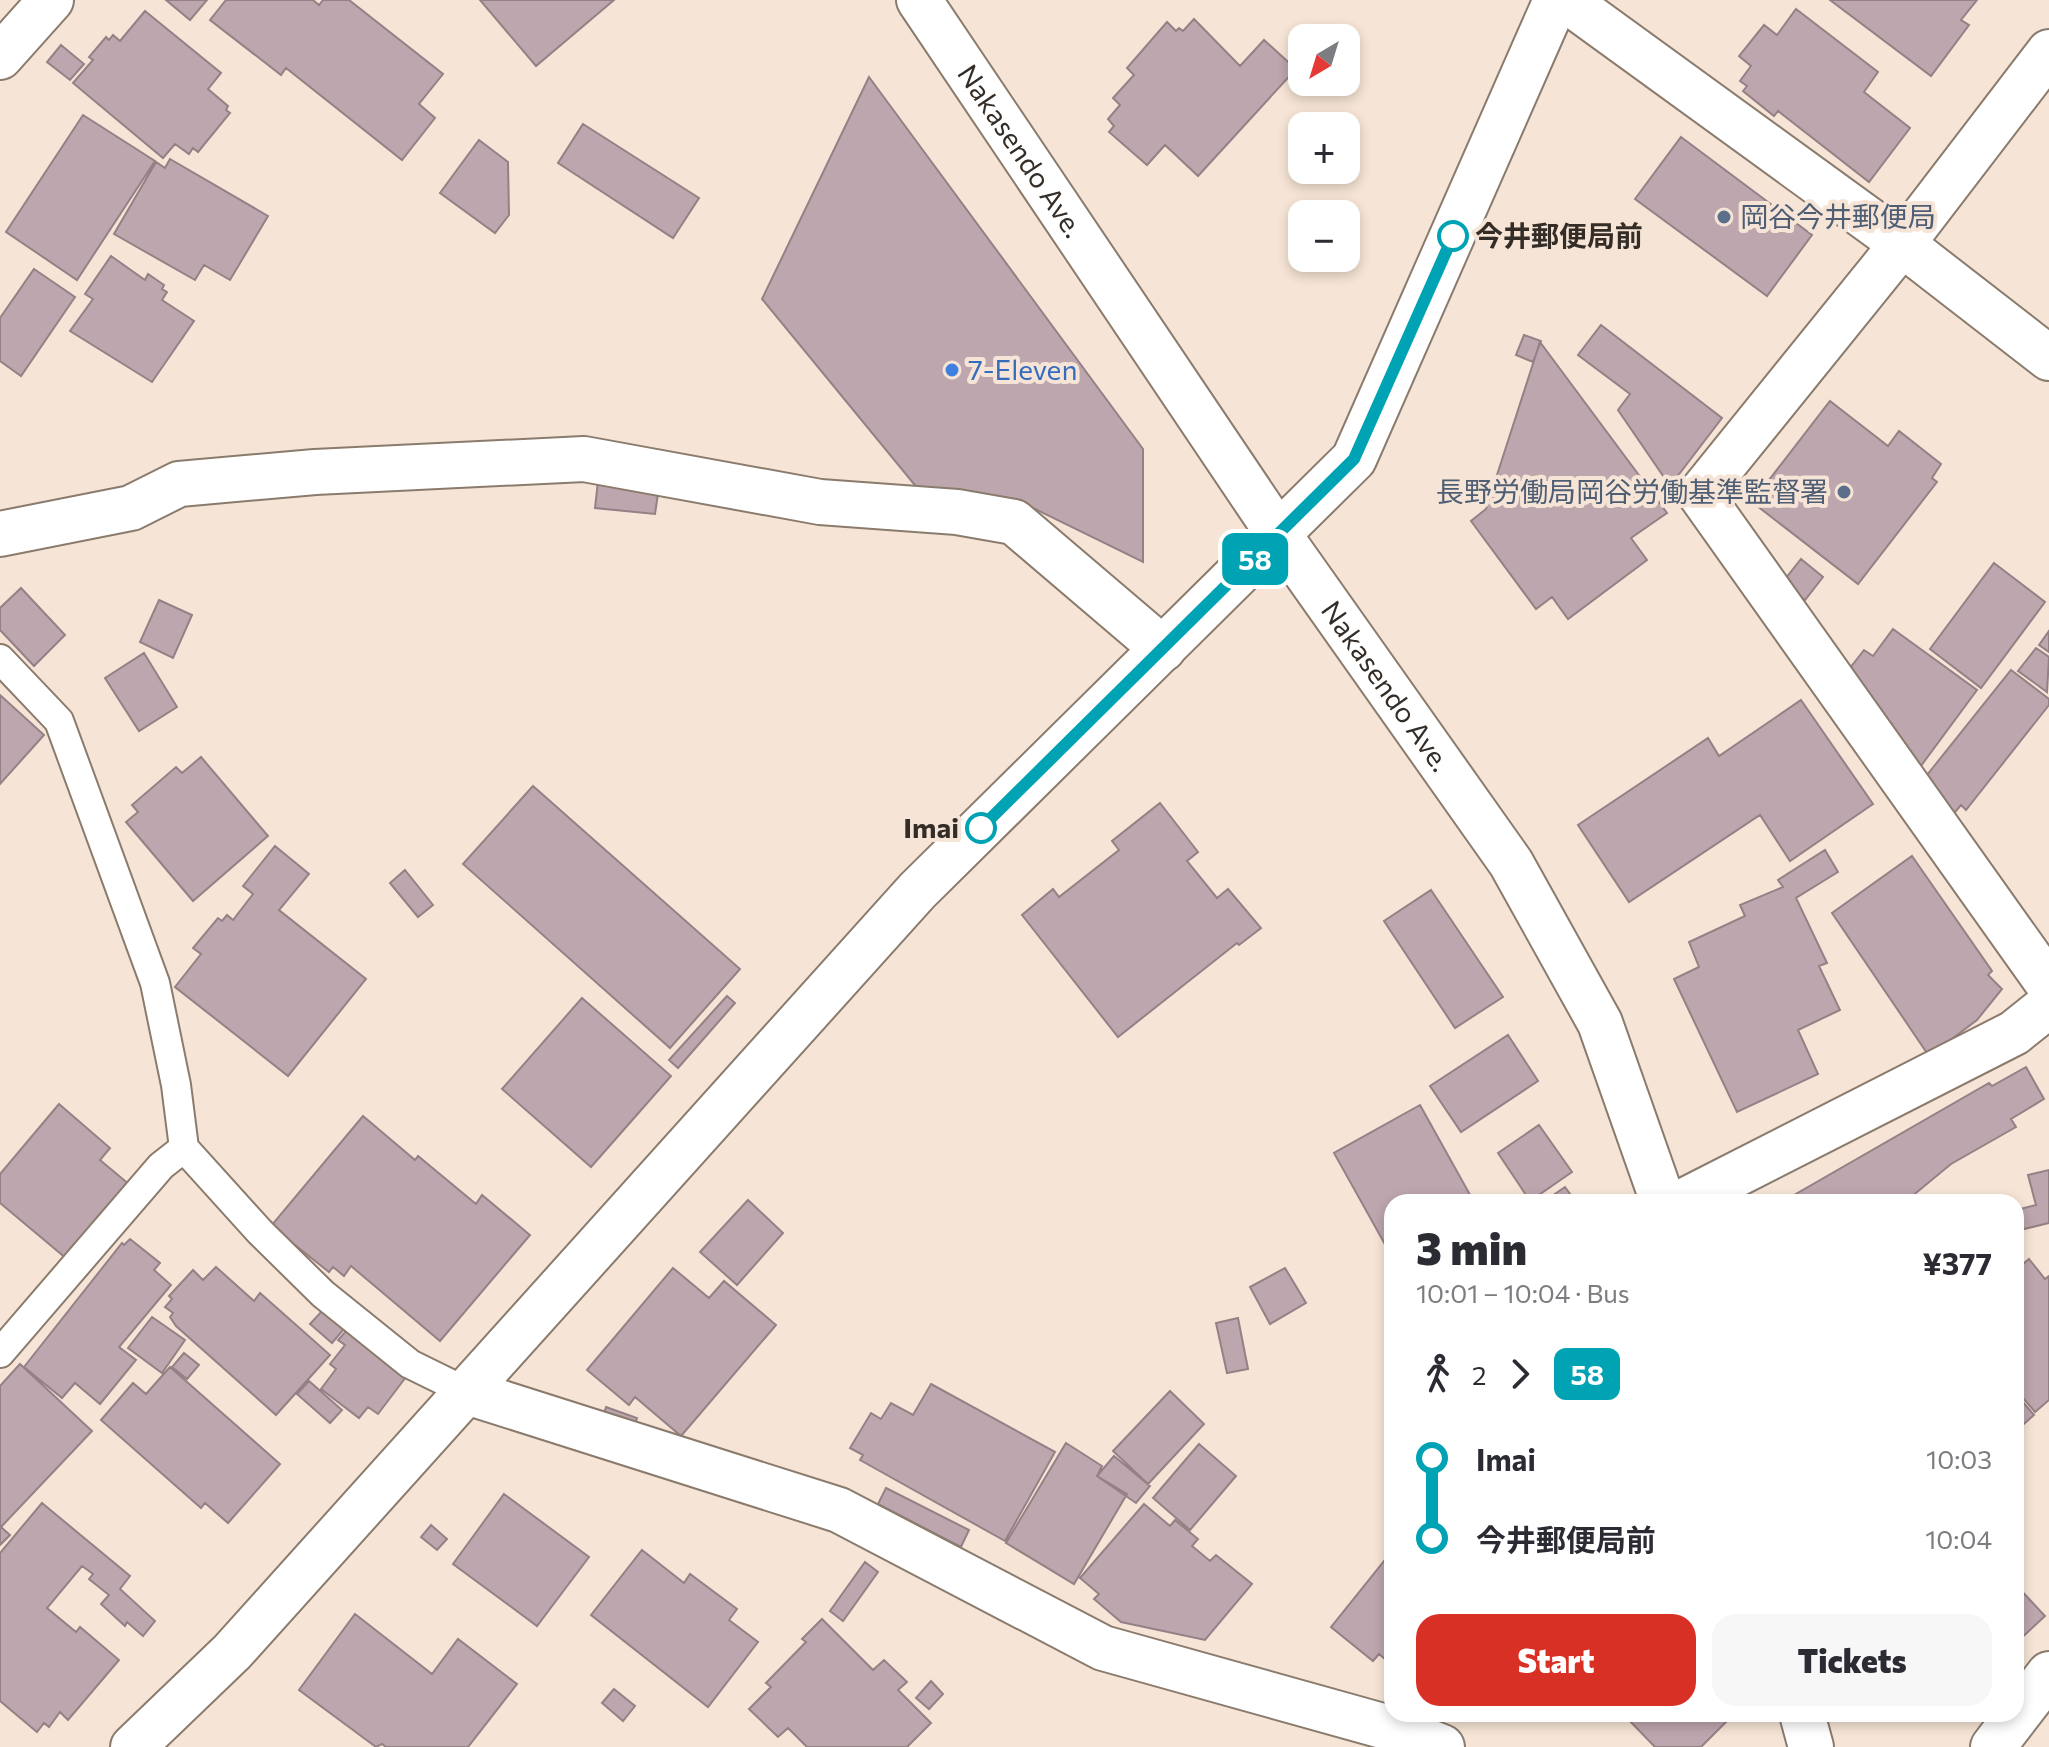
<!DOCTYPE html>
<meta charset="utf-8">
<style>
:root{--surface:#fff;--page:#f7f7f7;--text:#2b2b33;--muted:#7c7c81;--accent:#d93025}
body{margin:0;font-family:Commissioner,"Noto Sans JP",sans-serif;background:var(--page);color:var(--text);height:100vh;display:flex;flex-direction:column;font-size:30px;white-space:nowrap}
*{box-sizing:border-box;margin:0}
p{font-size:26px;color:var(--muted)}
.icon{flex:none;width:44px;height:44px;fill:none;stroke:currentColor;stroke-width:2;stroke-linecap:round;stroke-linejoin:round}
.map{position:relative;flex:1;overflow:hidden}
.side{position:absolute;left:1384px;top:1194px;width:640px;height:528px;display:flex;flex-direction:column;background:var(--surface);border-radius:24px;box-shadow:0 4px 12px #0003}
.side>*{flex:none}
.badge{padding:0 16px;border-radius:12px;font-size:28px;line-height:52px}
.needle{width:52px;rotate:218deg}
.fabs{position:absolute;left:1288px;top:24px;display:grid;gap:16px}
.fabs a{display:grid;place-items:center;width:72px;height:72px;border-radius:16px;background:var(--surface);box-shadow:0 4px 12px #0003;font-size:40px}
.map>.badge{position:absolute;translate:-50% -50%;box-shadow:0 0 0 4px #fff}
.legs{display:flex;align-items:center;gap:12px;height:88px;padding:0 32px;font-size:26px}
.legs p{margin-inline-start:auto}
.summary{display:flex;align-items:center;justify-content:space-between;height:136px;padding:0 32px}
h1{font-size:44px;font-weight:800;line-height:60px}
.button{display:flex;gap:16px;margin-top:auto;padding:16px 32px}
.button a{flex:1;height:92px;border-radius:24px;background:var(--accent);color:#fff;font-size:32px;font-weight:800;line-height:92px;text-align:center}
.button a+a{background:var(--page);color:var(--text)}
ul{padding:0 32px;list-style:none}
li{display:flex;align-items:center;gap:28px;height:80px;font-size:30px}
li i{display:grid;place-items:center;width:12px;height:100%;margin:0 10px;background:currentColor}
li i::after{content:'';width:20px;height:20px;margin:-10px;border:6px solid;border-radius:50%;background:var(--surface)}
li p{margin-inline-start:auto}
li:first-child i{background:linear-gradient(#0000 50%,currentColor 0)}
li:last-child i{background:linear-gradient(currentColor 50%,#0000 0)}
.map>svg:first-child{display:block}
.building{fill:#bda6ad;stroke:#958086;stroke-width:2}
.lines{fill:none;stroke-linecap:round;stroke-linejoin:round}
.service-casing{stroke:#8a7b6d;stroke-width:32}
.minor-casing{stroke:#8a7b6d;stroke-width:48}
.tertiary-casing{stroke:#8a7b6d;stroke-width:48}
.trunk-casing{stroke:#8a7b6d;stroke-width:48}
.service{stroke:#fff;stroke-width:28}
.minor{stroke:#fff;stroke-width:44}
.tertiary{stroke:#fff;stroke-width:44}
.trunk{stroke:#fff;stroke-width:44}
.line-1-casing{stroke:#fff;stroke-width:18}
.line-1{stroke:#00a3b4;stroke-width:12}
.service-dot{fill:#5c6f8a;stroke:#f6e5d6;stroke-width:3}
.stop-1-dot{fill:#fff;stroke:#00a3b4;stroke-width:4}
.shop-dot{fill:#3f7fe0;stroke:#f6e5d6;stroke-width:3}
.labels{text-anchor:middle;stroke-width:8;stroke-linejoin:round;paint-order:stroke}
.street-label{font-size:28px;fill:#342d27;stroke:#f6e5d6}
.service-label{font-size:28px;fill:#4e5e75;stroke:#f6e5d6;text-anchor:start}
.stop-label{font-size:28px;font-weight:bold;fill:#342d27;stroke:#f6e5d6;text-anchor:start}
.shop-label{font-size:28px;fill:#366cbe;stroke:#f6e5d6;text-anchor:start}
</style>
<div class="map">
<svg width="2049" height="1747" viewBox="0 0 2049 1747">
<rect width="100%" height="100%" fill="#f6e5d6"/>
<!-- building -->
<path class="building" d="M166,0H207L190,20Z
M226,0H313L319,5L323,0H349L443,74L419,104L435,118L402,160L286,68L281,75L210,20Z
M480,0H614L536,66Z
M1830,0H1977L1961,20L1969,25L1931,76Z
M1796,9L1878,72L1864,92L1910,128L1869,182L1778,111L1774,116L1743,91L1747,86L1740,81L1751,66L1739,56L1764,25L1777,35Z
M145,11L221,73L208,89L228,106L226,110L230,113L198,152L193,148L189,154L175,144L163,158L73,83L93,60L89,57L106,37L109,40L113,35L120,41Z
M1194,19L1240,66L1264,40L1296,69L1198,176L1165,145L1147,165L1109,132L1114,126L1108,119L1120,105L1113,98L1134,75L1127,68L1167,22L1176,31L1179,28L1183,31Z
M61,45L84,64L70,80L47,62Z
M869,77L1143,449V562L1027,505L923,495L762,299Z
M83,115L155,161L77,280L6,232Z
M583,124L699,198L673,238L558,163Z
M1681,137L1812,235L1767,296L1635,199Z
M479,140L508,162L509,215L495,233L440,193Z
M170,159L268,216L230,280L204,265L195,280L114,234L156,162L165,168Z
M111,256L145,280L148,274L164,285L162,289L167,292L162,300L194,321L152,382L70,331L93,299L85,294Z
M34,269L75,297L21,376L0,361V318Z
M1601,325L1722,418L1670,486L1618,410L1630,394L1578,355Z
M1524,335L1541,341L1533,362L1516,355Z
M1540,342L1667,513L1631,538L1647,560L1568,619L1552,597L1536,609L1471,521L1486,509Z
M1830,401L1888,446L1899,431L1941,464L1932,478L1937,482L1858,584L1752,502Z
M598,481L659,487L655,514L595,508Z
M1801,559L1823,577L1805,600L1782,583Z
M1994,563L2045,602L1981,688L1930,649Z
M21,588L65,635L34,666L0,630V608Z
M159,600L192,615L173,658L140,642Z
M1893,629L1977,690L1915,774L1884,733L1892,724L1867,706L1873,699L1852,683L1847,672L1864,650L1873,656Z
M2049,631V652L2039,645Z
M2036,648L2049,657L2047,692L2018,671Z
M144,653L177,707L139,731L105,678Z
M2011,670L2049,699V705L1966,810L1961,805L1951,817L1923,780Z
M0,695L44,735L0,784Z
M1801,700L1873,804L1790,861L1760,815L1629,902L1578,825L1708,738L1719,756Z
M201,757L268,836L193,901L126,822L138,812L132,805L176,767L182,773Z
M533,786L740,969L670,1048L463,864Z
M1160,803L1198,852L1187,861L1217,898L1228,889L1261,928L1239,945L1237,943L1118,1037L1022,915L1053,889L1059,897L1119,850L1112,841Z
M275,846L309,874L279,910L366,979L288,1076L175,987L201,954L193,948L218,918L222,921L227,915L233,920L253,894L243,886Z
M1825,850L1838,872L1796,898L1827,963L1819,966L1840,1010L1798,1030L1818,1074L1737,1112L1674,979L1699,967L1689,942L1745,916L1740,905L1783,887L1778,880Z
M1912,856L1992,971L1988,975L2002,989L1977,1020L1929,1056L1832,913Z
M405,870L433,905L418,917L390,883Z
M1431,890L1503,997L1455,1028L1384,921Z
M727,996L735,1003L678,1068L669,1060Z
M582,998L671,1076L591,1167L502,1089Z
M1508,1035L1538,1081L1461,1132L1430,1086Z
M2026,1067L2044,1099L2011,1119L2016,1127L1951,1164L1905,1202H1782L1989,1083L1992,1086Z
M59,1104L110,1148L100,1160L130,1185L67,1259L0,1203V1174Z
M1420,1105L1474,1202H1392V1257L1334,1153Z
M363,1116L415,1160L418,1156L476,1204L482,1195L530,1235L440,1341L351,1266L344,1276L333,1267L329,1272L271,1226Z
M1539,1125L1572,1172L1530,1201L1498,1153Z
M2049,1170V1223L2016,1231V1210L2036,1205L2028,1175Z
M1565,1187L1576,1202H1543Z
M748,1200L783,1233L737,1285L700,1252Z
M130,1239L160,1263L154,1270L171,1285L119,1347L136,1360L100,1404L75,1383L62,1398L24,1367L122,1243L124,1245Z
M2029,1259L2045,1279L2049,1276V1400L2035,1412L2016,1390V1270Z
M216,1267L254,1301L260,1293L330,1355L276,1415L176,1326L170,1317L173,1313L165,1307L172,1299L169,1296L193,1270L203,1280Z
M673,1268L709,1298L724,1281L776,1325L681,1436L635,1397L629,1405L587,1370Z
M1285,1268L1306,1303L1270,1324L1250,1287Z
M322,1311L344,1329L332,1343L310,1324Z
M152,1317L185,1340L162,1373L128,1348Z
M1238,1318L1248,1369L1227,1373L1216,1323Z
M346,1331L406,1377L378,1414L368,1407L359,1418L321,1389L336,1369L330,1364L345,1345L338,1340Z
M184,1353L199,1365L187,1379L172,1367Z
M20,1364L92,1431L1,1527L10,1535L0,1545V1386Z
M170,1367L280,1464L228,1523L205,1503L201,1508L101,1420L133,1383L146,1394Z
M309,1381L342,1410L330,1423L297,1394Z
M931,1384L1055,1452L1005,1541L860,1460L863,1455L850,1448L871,1413L881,1419L891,1403L913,1415Z
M1170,1391L1204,1424L1148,1484L1113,1451Z
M2016,1394L2034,1415L2016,1431Z
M606,1407L637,1418L632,1433L602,1421Z
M1066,1443L1102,1466L1097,1476L1127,1494L1074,1584L1006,1543Z
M1199,1444L1236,1476L1190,1530L1153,1498Z
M1114,1456L1150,1486L1136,1503L1097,1476Z
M886,1488L969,1530L961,1547L878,1504Z
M504,1494L589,1557L537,1626L453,1564Z
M42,1503L130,1576L120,1589L155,1621L143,1636L127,1622L125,1626L101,1604L109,1595L89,1579L93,1574L82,1566L47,1608L76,1632L80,1627L119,1660L68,1720L60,1712L49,1727L44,1723L37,1732L0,1701V1553Z
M1144,1504L1170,1526L1175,1520L1198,1539L1192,1546L1210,1561L1216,1555L1252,1584L1205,1640L1121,1622L1094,1599L1099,1594L1080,1578Z
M431,1525L447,1539L437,1550L421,1537Z
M642,1550L684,1583L690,1574L737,1609L729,1620L758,1642L708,1707L591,1615Z
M1392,1551V1665L1379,1654L1373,1661L1331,1627Z
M865,1562L878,1572L843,1621L830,1611Z
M2016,1585L2045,1616L2016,1643Z
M355,1614L432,1674L458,1639L517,1684L468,1747H386L382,1744L376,1747L299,1690Z
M822,1619L873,1670L884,1660L907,1682L898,1690L931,1723L907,1747H807L788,1728L778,1737L749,1709L771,1687L766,1683L806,1642L802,1639Z
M931,1681L943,1694L929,1709L916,1698Z
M614,1689L635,1706L623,1721L602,1703Z
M1623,1714H1734L1701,1747H1655Z"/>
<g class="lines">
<!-- service casing -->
<g class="service-casing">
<path id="service" d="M0,659L59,721L155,983L176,1085L184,1148L260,1232L323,1294L410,1364L467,1392
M0,1353L161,1166L184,1148"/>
</g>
<!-- minor casing -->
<g class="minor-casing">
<path id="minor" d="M1566,0L1902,244L2049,358
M2049,52L1902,244L1700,494L2049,985
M0,57L51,0
M0,534L131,508L179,484L315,472L584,459L820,502L957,512L1014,522L1163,649
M1682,1202L2014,1033L2049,1005
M467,1392L839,1510L1103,1648L1404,1732L1442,1747
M1993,1747L2049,1674"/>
</g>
<!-- tertiary casing -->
<g class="tertiary-casing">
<path id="tertiary" d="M133,1747L232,1652L917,891L1354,459L1556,0"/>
</g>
<!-- trunk casing -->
<g class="trunk-casing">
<g id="trunk">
<path id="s1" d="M919,0L1279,535L1511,863L1600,1023L1663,1202"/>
<path d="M1802,1714L1811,1747"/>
</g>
</g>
<!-- service -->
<use href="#service" class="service"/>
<!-- minor -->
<use href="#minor" class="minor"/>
<!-- tertiary -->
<use href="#tertiary" class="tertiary"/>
<!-- trunk -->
<use href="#trunk" class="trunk"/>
</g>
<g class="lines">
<!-- line-1 casing -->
<g class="line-1-casing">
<path id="line-1" d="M981,828L1354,459L1453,236"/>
</g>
<!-- line-1 -->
<use href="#line-1" class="line-1"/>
</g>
<!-- markers -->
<g class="service-dot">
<circle cx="1724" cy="217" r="8"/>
<circle cx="1844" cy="492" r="8"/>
</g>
<g class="stop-1-dot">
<circle cx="1453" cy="236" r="14"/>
<circle cx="981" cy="828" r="14"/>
</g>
<circle class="shop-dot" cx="952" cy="370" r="8"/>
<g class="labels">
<!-- street labels -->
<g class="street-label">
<text dy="10" stroke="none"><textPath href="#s1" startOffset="182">Nakasendo Ave.</textPath></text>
<text dy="10" stroke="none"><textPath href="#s1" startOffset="830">Nakasendo Ave.</textPath></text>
</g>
<!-- service labels -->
<g class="service-label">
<text x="1740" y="227">岡谷今井郵便局</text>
<text x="1828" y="502" text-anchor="end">長野労働局岡谷労働基準監督署</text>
</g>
<!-- stop labels -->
<g class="stop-label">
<text x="1475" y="246">今井郵便局前</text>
<text x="959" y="838" text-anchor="end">Imai</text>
</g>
<!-- shop labels -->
<g class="shop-label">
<text x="968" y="380">7-Eleven</text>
</g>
</g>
</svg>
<div class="fabs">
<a><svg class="needle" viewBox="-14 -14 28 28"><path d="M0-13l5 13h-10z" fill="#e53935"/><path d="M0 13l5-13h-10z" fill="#7c7c81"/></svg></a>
<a>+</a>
<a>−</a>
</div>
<b class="badge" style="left:1255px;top:559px;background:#00a3b4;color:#fff">58</b>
<section class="side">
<div class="summary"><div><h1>3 min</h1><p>10:01 – 10:04 · Bus</p></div><b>¥377</b></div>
<div class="legs"><svg class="icon" aria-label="walk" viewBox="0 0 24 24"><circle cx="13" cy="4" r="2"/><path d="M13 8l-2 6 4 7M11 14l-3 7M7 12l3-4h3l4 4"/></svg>2<svg class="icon" aria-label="forward" viewBox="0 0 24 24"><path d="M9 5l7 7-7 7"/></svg><b class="badge" style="background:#00a3b4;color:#fff">58</b></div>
<ul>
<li><i style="color:#00a3b4"></i><b>Imai</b><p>10:03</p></li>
<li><i style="color:#00a3b4"></i><b>今井郵便局前</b><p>10:04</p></li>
</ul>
<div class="button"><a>Start</a><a>Tickets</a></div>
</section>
</div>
